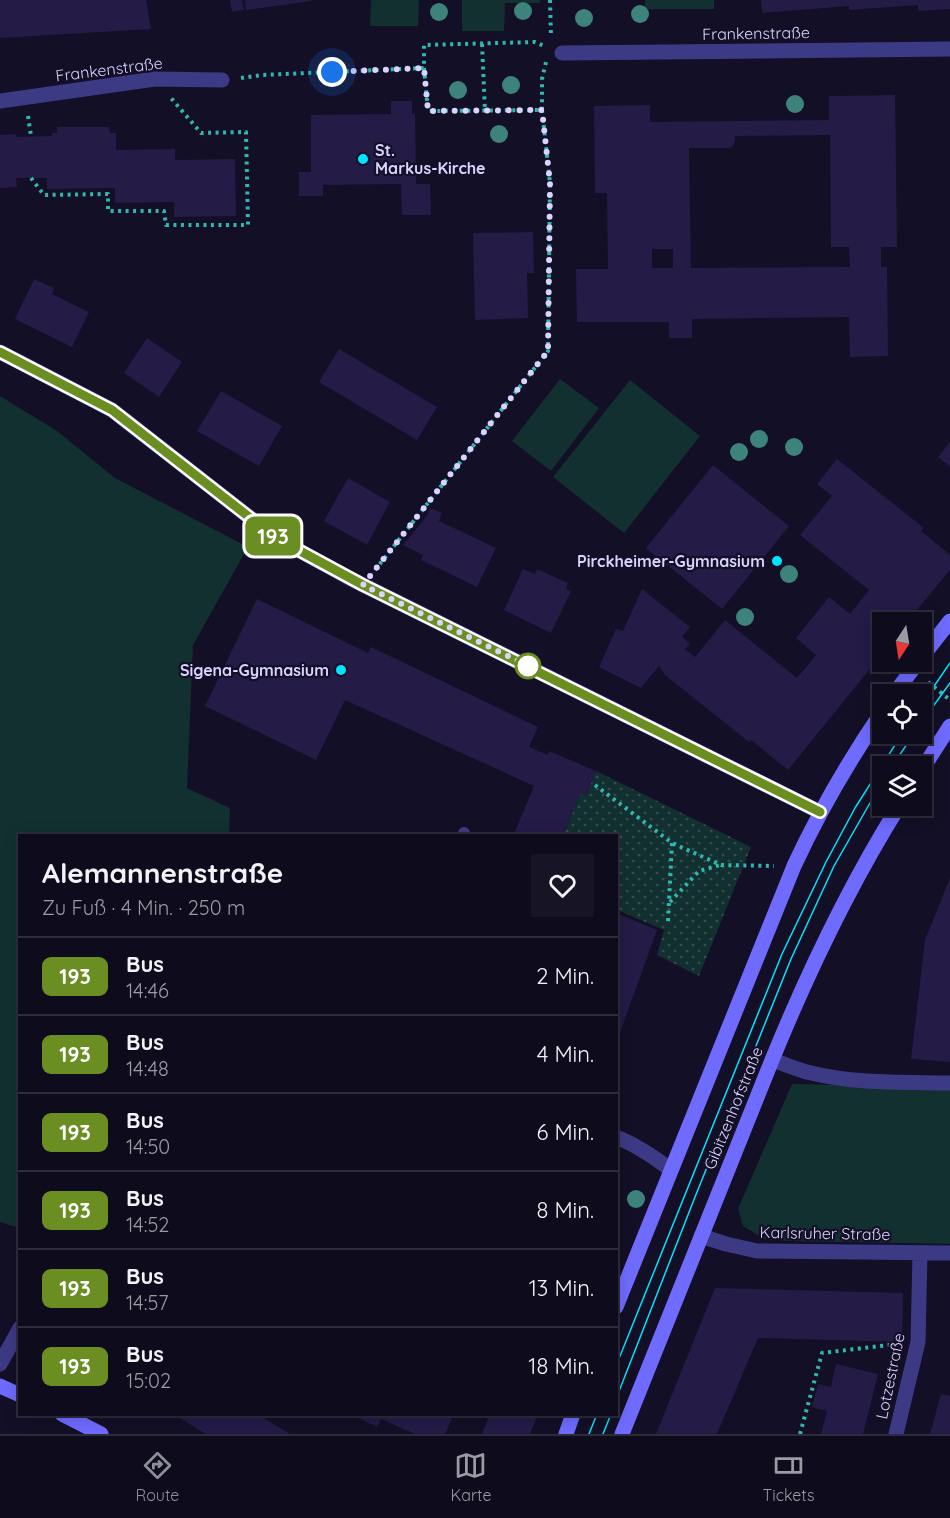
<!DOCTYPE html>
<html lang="de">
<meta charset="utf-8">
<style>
:root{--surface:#0e0b1c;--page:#171425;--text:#f1f3f6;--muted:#9b9ba3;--line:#2e2b3b;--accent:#8c9099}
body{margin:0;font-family:Quicksand,sans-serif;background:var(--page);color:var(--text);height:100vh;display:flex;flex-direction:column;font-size:22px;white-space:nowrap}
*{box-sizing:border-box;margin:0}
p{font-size:20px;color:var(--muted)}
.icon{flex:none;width:33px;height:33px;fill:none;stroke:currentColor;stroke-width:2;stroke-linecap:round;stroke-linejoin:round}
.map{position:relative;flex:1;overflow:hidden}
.panel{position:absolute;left:18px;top:834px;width:600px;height:582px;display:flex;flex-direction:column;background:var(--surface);border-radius:0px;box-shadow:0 3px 15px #0003,0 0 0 2px var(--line)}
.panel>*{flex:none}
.badge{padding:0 12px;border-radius:9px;font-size:21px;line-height:39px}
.needle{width:39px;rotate:192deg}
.fabs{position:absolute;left:872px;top:612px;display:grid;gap:12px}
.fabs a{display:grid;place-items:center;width:60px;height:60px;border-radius:0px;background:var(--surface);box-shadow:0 3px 15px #0003,0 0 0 2px var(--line);font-size:30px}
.you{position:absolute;width:30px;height:30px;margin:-15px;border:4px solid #fff;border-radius:50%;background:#1a73e8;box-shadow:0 0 0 9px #1a73e833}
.map>.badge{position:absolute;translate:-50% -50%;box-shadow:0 0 0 3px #fff}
.round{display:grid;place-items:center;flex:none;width:63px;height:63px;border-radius:0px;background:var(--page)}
.summary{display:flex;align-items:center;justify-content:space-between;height:102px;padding:0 24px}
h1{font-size:28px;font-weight:800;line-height:45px}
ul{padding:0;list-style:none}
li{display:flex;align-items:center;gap:18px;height:78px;padding:0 24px;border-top:2px solid var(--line)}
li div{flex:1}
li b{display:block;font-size:22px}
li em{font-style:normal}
li .badge{min-width:66px;font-weight:700;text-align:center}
.menu{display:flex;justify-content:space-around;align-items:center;height:84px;border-top:2px solid var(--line);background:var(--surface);font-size:16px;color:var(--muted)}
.menu a{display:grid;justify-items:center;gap:3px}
.menu .on{color:var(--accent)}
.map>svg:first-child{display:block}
.grass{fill:url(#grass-dots)}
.green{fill:#12302f}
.building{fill:#241b47;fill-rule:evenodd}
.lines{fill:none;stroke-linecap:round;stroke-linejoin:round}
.path{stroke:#2fb8b0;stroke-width:4;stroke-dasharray:3 4.5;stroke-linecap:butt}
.lane{stroke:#3d3a85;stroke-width:12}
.street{stroke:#3d3a85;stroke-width:15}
.secondary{stroke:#6f6bff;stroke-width:15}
.tram{stroke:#00e5ff;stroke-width:1.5}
.tree{fill:#3d827b}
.line-casing{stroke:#fff;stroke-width:14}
.line{stroke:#6b8e23;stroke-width:9}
.walk{stroke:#d9d4ff;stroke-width:6;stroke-dasharray:0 10.8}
.poi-dot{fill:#00e5ff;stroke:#130f26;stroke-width:2}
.stop-dot{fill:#fff;stroke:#6b8e23;stroke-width:3}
.labels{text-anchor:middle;stroke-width:4.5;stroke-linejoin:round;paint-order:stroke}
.street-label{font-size:16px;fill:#d9d4ff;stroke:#130f26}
.poi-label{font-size:16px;font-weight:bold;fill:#d9d4ff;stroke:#130f26;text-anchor:end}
</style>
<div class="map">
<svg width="950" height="1434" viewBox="0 0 950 1434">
<defs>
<pattern id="grass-dots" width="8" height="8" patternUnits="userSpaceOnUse" patternTransform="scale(1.5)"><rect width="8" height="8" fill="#12302f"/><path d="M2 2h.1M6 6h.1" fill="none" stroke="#344d4e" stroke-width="1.8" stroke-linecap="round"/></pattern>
</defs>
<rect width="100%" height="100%" fill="#130f26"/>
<!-- grass -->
<path class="grass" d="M596,771L751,847L699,976L657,955L664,930L617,910L616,836H563L581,792L586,795Z"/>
<!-- green -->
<path class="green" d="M371,0H419L418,26H370Z
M462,0H540V3H505L504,31H462Z
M645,0H714V9H645Z
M560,379L599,408L551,471L512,441Z
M630,380L700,436L624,533L553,477Z
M0,396L57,431L115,478L248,547L193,645L187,788L230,808L229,835L20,836L19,1228L0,1222Z
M792,1084L950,1087V1244L789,1241L764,1239L743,1226L738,1209Z"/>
<!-- building -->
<path class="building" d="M0,0H146L151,29L0,38Z
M230,0H242L244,10L232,12Z
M245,0H311V1L246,10Z
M761,0H950V9L918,11V5L849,10V6L762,13Z
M895,95L897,247H881V267H887L888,356L850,357L849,317L692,319V338H669V322H577L576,269H608L607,193H595L594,106L650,105V122L829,120V96ZM830,135L831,247H849L850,267L691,268L689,148H729L733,146L735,141V136ZM652,249H673V268H652Z
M391,101H412V114H415L416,184H430L431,215H402L401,184L323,185V196H299V172H311V115L391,114Z
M57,127H109L110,133H116V150L175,149V160L235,159L236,216L174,217V202L115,203V188L47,189V178H16L17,187L0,188V135L16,134V137L52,136V133H57Z
M533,232L534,273H527L528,318L475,320L473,233Z
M34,279L54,288L52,294L89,312L72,347L15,319Z
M147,338L182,362L159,397L124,373Z
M339,349L437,407L417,440L319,382Z
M221,391L282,426L259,466L197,431Z
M950,442V467L938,457Z
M837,459L924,528L921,531L950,555V570L907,622H882V654L788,770L751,740L749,742L665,675L659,666L641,688L599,667L616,629L623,631L642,589L690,627L682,637L690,644L685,649L695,657L725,620L797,678L816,655L796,638L829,597L850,614L869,590L800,535L832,496L817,484Z
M713,465L789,526L722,609L646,548Z
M348,478L390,502L367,545L324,521Z
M430,508L442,513L439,521L496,548L477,587L421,560L423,555L403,545L427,516Z
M523,569L535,574L537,569L568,583L566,589L571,591L551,633L504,610Z
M257,599L368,653L371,647L538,727L529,747L548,755L549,751L596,771L586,795L581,792L563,836H513L534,786L345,700L316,760L205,706Z
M950,878V1062L911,1059L925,940Z
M616,913L657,930L617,1041H616Z
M715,1288L903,1293L902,1342L758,1338L717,1434H656Z
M836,1364L878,1374L863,1434H821L827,1411L812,1407L818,1384L831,1387Z
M941,1394L950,1396V1434H930Z
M173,1414H257L290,1434H206Z
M351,1414H454L445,1434H415L381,1419L377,1427Z
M490,1414H538L530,1434H482Z"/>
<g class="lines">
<!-- path -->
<path class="path" d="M550,0L551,37
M482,44L485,111
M424,68L428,111L542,110V79L546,62
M241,78L262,75L424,68V45L535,42L544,46
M28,116L31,136
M31,178L44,195L108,194V211H164L166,225H248L246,132L201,133L171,98
M375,570L548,351L550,183L542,110
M928,682L950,700
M595,785L672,843L721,865L774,866
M670,902L699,871L720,865
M668,921L672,843
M800,1434L822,1353L897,1344"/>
<!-- lane -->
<path class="lane" d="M464,836V833"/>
<!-- street -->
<path class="street" d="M562,53L950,49
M0,101L155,79L222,80
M0,352L112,410L276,538L351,579L820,812
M772,1060C785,1064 798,1070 811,1073C856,1084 904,1082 950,1083
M616,1137C637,1145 654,1157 671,1170
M701,1236L726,1244L757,1251L950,1253
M0,1364L20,1328
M896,1434L918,1342L920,1253"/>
<!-- secondary -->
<path class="secondary" d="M921,658L950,621
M894,694L918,662
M921,771L950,726
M616,1307L794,866C819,812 848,762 882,712
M0,1386L20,1395
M62,1414L101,1434
M566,1434L573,1414
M622,1434L772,1060C808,972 849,886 899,806"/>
<!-- tram -->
<path class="tram" d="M921,705L950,663
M921,723L950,683
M892,766L914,734
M616,1366L782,954L826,862L855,808L902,734
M616,1399L695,1197L791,959L834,866L882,782
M589,1434L597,1414
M603,1434L611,1414"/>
</g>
<!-- trees -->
<g class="tree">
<circle cx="523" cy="11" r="9"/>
<circle cx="439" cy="12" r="9"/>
<circle cx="640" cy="14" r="9"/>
<circle cx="584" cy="18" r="9"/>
<circle cx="511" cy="85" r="9"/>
<circle cx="458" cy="90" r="9"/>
<circle cx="795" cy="104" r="9"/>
<circle cx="499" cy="134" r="9"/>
<circle cx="759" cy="439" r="9"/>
<circle cx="794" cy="447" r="9"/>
<circle cx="739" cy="452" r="9"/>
<circle cx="789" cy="574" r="9"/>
<circle cx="745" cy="617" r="9"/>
<circle cx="636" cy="1199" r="9"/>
</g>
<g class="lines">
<!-- line casing -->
<g class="line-casing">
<path id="line" d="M0,352L112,410L276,538L363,585L820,812"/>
</g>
<!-- line -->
<use href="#line" class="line"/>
<!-- walk -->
<path class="walk" d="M332,72L424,68L428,111L542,110L550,183L548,351L363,585L528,666"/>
</g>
<!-- markers -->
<g class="poi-dot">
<circle cx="363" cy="159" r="6"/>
<circle cx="777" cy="561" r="6"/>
<circle cx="341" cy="670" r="6"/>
</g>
<circle class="stop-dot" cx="528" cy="666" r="12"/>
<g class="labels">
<!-- street labels -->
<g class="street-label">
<text transform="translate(756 33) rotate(-1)" y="6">Frankenstraße</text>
<text transform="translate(109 69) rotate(-7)" y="6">Frankenstraße</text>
<text transform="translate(733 1108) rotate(-68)" y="6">Gibitzenhofstraße</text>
<text transform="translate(825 1233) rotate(1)" y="6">Karlsruher Straße</text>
<text transform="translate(890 1376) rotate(-78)" y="6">Lotzestraße</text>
</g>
<!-- poi labels -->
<g class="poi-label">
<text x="375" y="156" text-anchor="start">St.<tspan x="375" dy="18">Markus-Kirche</tspan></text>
<text x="765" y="567">Pirckheimer-Gymnasium</text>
<text x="329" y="676">Sigena-Gymnasium</text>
</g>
</g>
</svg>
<div class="fabs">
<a><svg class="needle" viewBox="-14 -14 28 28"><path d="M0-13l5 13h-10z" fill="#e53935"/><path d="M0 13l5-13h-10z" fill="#9b9ba3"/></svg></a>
<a><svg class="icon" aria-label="locate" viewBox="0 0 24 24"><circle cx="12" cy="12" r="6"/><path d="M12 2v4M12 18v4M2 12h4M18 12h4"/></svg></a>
<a><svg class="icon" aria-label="layers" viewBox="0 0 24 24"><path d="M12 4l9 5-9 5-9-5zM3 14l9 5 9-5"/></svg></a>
</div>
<div class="you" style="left:332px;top:72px"></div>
<b class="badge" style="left:273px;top:536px;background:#6b8e23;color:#fff">193</b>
<section class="panel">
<div class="summary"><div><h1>Alemannenstraße</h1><p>Zu Fuß · 4 Min. · 250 m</p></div><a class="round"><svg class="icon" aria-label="heart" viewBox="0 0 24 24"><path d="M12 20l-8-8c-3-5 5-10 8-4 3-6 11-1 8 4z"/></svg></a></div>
<ul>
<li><span class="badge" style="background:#6b8e23;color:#fff">193</span><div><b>Bus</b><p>14:46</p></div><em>2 Min.</em></li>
<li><span class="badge" style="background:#6b8e23;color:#fff">193</span><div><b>Bus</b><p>14:48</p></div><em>4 Min.</em></li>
<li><span class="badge" style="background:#6b8e23;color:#fff">193</span><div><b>Bus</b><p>14:50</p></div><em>6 Min.</em></li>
<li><span class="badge" style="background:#6b8e23;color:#fff">193</span><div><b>Bus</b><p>14:52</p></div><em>8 Min.</em></li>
<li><span class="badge" style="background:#6b8e23;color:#fff">193</span><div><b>Bus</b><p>14:57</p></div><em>13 Min.</em></li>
<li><span class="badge" style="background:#6b8e23;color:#fff">193</span><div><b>Bus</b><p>15:02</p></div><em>18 Min.</em></li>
</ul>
</section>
</div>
<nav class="menu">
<a class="on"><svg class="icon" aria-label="directions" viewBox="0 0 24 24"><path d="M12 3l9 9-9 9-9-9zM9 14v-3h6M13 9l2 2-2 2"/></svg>Route</a>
<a><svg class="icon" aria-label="map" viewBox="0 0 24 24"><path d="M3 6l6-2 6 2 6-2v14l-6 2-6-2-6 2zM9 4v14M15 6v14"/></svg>Karte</a>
<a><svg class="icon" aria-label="tickets" viewBox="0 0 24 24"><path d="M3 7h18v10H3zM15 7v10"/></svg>Tickets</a>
</nav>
